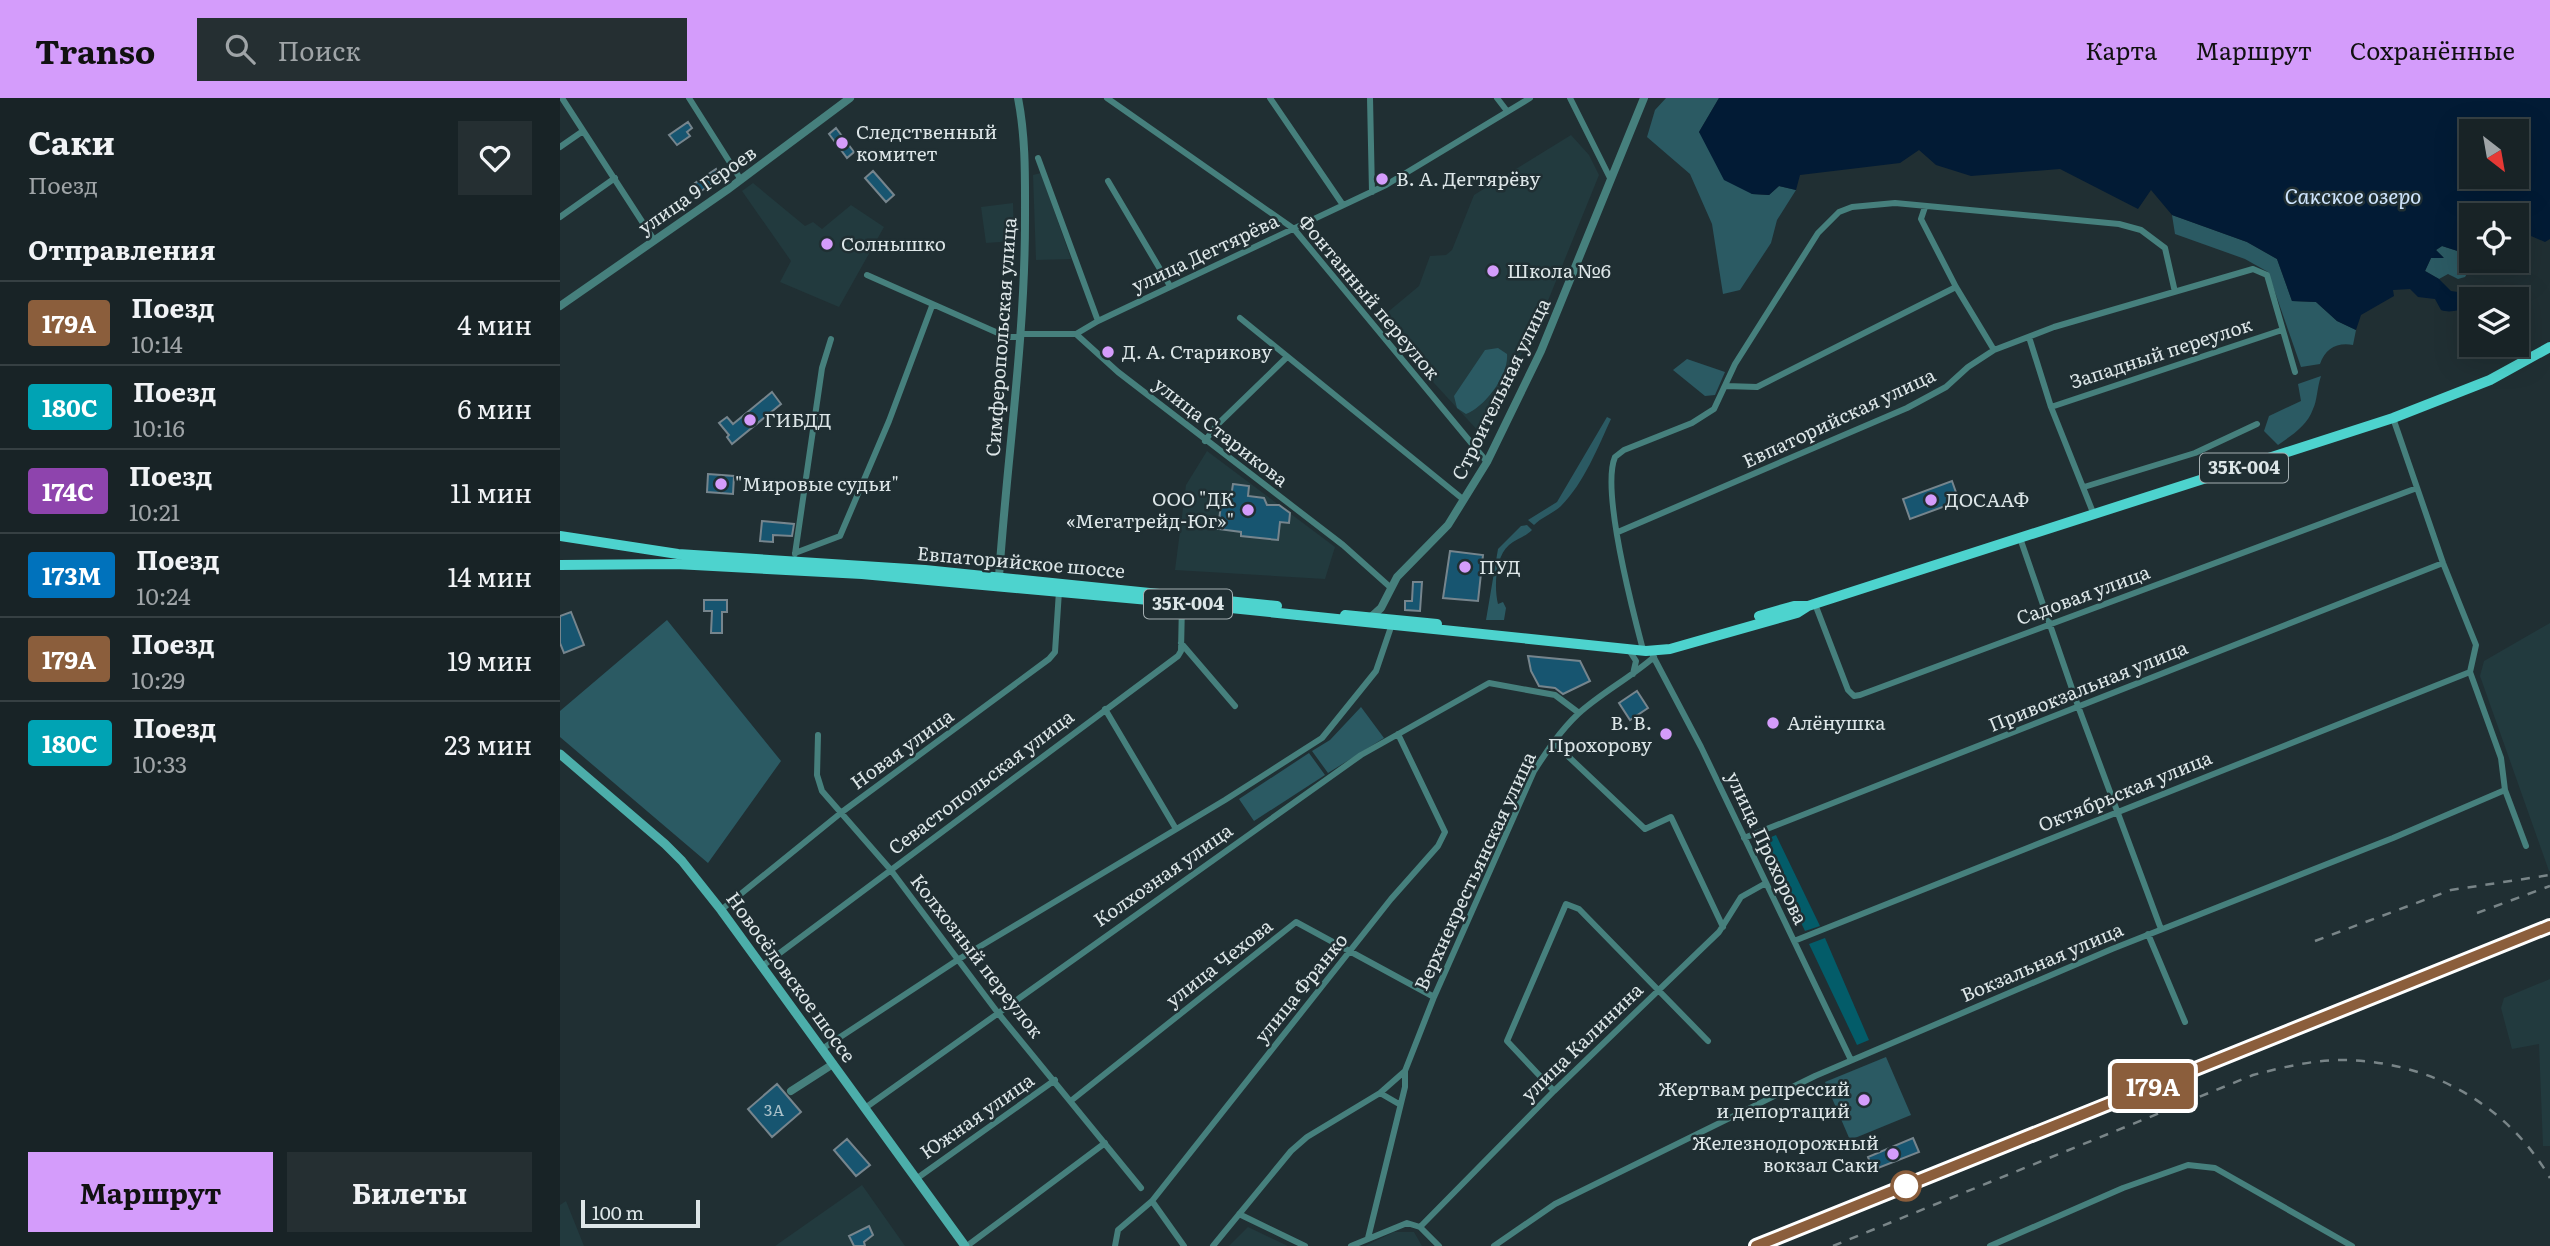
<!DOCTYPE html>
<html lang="ru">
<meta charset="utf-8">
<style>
:root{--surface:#182326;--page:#252f32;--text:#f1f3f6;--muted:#9fa4a7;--line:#364043;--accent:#d49cfb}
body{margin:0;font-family:Literata,serif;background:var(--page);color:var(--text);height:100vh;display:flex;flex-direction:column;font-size:26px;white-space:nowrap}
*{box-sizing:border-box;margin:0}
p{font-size:23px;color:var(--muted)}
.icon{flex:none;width:38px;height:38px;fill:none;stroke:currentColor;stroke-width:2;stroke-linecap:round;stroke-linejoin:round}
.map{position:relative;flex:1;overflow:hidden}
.side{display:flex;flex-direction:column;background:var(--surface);width:560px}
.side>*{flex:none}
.badge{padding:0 14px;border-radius:5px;font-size:24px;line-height:46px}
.needle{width:46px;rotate:149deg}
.buttons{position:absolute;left:1899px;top:21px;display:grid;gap:14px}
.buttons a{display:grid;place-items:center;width:70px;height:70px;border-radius:0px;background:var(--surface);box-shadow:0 7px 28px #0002,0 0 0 2px var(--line);font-size:35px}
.scale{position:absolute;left:21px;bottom:18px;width:119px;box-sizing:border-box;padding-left:7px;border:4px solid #dde6e8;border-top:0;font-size:19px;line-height:24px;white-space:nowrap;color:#dde6e8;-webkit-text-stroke:5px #202f33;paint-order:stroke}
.map>.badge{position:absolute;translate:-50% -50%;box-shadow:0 0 0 4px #fff}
h2{padding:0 28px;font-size:26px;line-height:63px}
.round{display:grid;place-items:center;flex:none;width:74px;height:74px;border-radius:0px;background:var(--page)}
.headline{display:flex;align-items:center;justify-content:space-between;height:119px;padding:0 28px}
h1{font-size:33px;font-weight:700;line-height:52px}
.primary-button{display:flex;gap:14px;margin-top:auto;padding:14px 28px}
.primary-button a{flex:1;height:80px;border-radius:0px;background:var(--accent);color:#111;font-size:28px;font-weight:700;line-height:80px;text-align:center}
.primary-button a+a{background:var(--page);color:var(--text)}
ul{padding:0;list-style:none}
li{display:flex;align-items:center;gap:21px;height:84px;padding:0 28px;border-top:2px solid var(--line)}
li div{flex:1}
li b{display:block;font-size:26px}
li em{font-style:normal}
li .badge{min-width:77px;font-weight:700;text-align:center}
header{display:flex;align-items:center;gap:42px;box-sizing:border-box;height:98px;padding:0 35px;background:var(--accent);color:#111}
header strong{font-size:33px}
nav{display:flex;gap:38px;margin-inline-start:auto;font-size:24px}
.search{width:490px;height:63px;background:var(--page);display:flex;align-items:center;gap:18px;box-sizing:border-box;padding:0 24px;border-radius:0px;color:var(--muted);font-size:26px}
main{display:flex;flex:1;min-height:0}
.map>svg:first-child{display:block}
.built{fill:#223a3e}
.green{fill:#2b5a63}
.forest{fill:#035c69}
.water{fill:#021b35;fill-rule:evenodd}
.building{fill:#175570;stroke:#76858d;stroke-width:2}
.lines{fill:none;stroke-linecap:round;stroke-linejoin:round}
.minor{stroke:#46807d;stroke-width:6}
.tertiary{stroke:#46807d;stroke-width:8}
.secondary{stroke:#4caeaa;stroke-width:9}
.primary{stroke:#4dd3ce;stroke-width:10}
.rail{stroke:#798588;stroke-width:2.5;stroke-dasharray:9 9;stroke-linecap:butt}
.line-casing{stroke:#fff;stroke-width:16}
.line{stroke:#8b5e3c;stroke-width:10}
.poi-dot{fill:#d49cfb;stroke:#202f33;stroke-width:2.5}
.stop-dot{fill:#fff;stroke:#8b5e3c;stroke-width:3.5}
.labels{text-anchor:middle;stroke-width:5;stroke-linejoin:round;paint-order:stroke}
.number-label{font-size:16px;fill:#acc2ca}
.shield{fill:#202f33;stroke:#a4afb2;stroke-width:2}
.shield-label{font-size:18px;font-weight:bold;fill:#dde6e8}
.poi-label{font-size:19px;fill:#dde6e8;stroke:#202f33;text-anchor:start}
.street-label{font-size:19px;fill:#dde6e8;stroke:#202f33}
.water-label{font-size:21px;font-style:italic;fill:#cfe5fe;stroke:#202f33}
</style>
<header>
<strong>Transo</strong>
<div class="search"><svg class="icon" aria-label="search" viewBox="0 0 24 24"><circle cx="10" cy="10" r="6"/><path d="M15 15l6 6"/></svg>Поиск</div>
<nav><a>Карта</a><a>Маршрут</a><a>Сохранённые</a></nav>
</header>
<main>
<section class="side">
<div class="headline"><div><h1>Саки</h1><p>Поезд</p></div><a class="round"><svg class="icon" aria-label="heart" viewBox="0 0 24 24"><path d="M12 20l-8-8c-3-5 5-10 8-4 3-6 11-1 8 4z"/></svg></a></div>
<h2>Отправления</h2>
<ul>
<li><span class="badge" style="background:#8b5e3c;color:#fff">179А</span><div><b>Поезд</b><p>10:14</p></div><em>4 мин</em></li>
<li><span class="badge" style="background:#00a3b4;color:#fff">180С</span><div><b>Поезд</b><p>10:16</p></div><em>6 мин</em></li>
<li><span class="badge" style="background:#8e44ad;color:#fff">174С</span><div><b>Поезд</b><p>10:21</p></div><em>11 мин</em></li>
<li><span class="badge" style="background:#0072bc;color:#fff">173М</span><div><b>Поезд</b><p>10:24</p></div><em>14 мин</em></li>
<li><span class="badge" style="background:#8b5e3c;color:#fff">179А</span><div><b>Поезд</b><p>10:29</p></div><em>19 мин</em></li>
<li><span class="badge" style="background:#00a3b4;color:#fff">180С</span><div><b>Поезд</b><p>10:33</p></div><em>23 мин</em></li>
</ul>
<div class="primary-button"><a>Маршрут</a><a>Билеты</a></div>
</section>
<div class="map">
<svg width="1990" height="1148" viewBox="0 0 1990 1148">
<rect width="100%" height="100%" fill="#202f33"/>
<!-- built -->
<path class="built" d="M1011,37L1029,57L1039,77L983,215L920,335L817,223L859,188L870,158L886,157L892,152L914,97Z
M481,75L511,161L476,162L473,77Z
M193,85L245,128L253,124L262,131L291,107L324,129L279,209L220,184L231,163L182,93Z
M453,105L454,143L426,145L421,109Z
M647,353L775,449L765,481L615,472L626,387Z
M1990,525V773H1989L1920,578L1924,563Z
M1990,881V1048H1983L1979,946L1952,951L1941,910L1944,900Z
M302,1087L345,1148H215Z
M6,1103L24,1148H0V1107Z
M688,1129L728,1148H669Z
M834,1134H854L862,1148H805Z"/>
<!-- green -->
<path class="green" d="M1106,0H1159L1139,34L1192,96L1209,97L1219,88L1236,92L1217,122L1211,145L1180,192L1163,196L1152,126L1130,76L1087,39L1095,12Z
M1612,117L1687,144L1717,161L1732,203L1756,204L1777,223L1796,232L1793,247C1777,244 1765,251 1760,266L1741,269L1708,174L1685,161L1615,136Z
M1882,148L1907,156L1910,171L1905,179L1898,181L1888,176L1879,181L1865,173L1871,160L1883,159L1876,152Z
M938,250L947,256C949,277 925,309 906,316L897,310L894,298L925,252Z
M1127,261L1165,274L1155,297L1145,298L1113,272Z
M1761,278C1757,290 1757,303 1753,311C1747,328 1732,337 1718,347L1704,333L1709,318L1741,303L1738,286Z
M1047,319L1051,321C1038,349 1024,385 1001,408C994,415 982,419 974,427L968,422L997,404Z
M967,427L972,432C965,439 956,441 949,447C935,459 934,490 938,506L943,504L946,510L944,522H926L938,451L961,428Z
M107,522L221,663L148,765L0,639V613Z
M801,609L824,640L768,675L752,653L770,642Z
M749,655L765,677L694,723L679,701Z
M1326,959L1351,1017L1290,1042L1265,984Z"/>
<!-- forest -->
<path class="forest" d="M1216,737L1260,828L1245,833L1202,743Z
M1265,840L1309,942L1297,947L1249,846Z"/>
<!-- water -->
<path class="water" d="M1159,0H1990V141L1985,144L1957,132L1956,117H1911V153L1907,156L1882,148L1876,152L1884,160H1871L1865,173L1879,181L1891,193L1898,194L1911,211C1900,210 1892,216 1881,212L1875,201L1858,199L1850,191L1833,192L1834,198L1801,217L1796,232L1777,223L1756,204L1732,203L1717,161L1687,144L1612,117L1591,92L1578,111L1500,71L1411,78L1376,67L1359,52L1340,65L1240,77L1236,92L1219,88L1209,97L1192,96L1164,82L1139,34ZM1911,33H1956V79H1911Z"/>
<!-- building -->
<path class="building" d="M128,24L132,30L127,34L130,38L117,47L109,37Z
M276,30L294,54L287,60L269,36Z
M156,71L160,81L141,93L135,85Z
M313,73L334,97L326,104L305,80Z
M212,294L221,306L172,346L167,339L169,337L159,325L167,319L173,326Z
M148,376L174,378L173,396L147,394Z
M1392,383L1399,403L1350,421L1343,401Z
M673,386L689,388L688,398L704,400L707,407H719L730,415L729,425L720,424L718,442L681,438V434L658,431L662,398L671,399Z
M202,423L234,426L232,438L213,437V444L200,443Z
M890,453L923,457L918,503L883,500Z
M853,484H862L860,513L845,512V503H852Z
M144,502H167V514H162V535H151L152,513H144Z
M11,514L24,547L4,555L0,545V518Z
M968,558L1020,563L1030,583L1003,596L995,590L979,588L971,573Z
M1077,593L1088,610L1070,622L1059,605Z
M217,986L241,1014L212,1039L188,1011Z
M1353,1040L1359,1054L1313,1072L1308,1059Z
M287,1041L310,1067L296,1078L274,1052Z
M309,1128L313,1137L304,1144L305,1148H294L289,1138Z"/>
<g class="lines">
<!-- minor -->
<path class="minor" d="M2,0L94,142
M129,0L181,82
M547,0L734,131L927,364
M710,0L783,107
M810,0L812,94
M937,0L947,13
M1010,0L1050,80
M0,49L23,33
M478,60L538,223
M548,83L610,188
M1365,109L1361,121L1396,189L1434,252
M0,119L55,80
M307,177L447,239H461
M680,220L904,402
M461,236H516L558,274L783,447L830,489
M516,236L538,223L826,87L970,0
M1469,239L1491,309L1534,417
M1166,288L1197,289L1396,189
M1491,309L1722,232
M1833,320L1883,465L1916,547L1910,574
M645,343L656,328L727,259
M1524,389L1635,355L1697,326
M1058,434L1347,310L1386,289L1408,269L1434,252L1494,229L1693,171L1707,177L1735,274
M1460,440L1518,608L1601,831
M235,455L280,438L329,323L372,208
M235,456L262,270L271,241
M1255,506L1288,592L1294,598L1300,597L1857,390
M621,545L675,608
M1082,548C1072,510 1041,392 1055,359L1064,352L1132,325L1154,311L1175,266L1258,135L1279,114L1292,109L1335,105L1559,126L1581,132L1605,150L1615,194
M1069,552L1076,563L1073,576
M1093,558L1141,649L1291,962
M1910,574L1941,660L1945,692L1966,748
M545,611L616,731
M258,637L257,677L262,693L330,771L438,915L581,1090
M993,644L1085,731L1111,719L1163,829
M1184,740L1883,465
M161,812L282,714L489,561L495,554L499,493
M1588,836L1625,924
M1234,843L1910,574
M201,869L618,558L621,553L622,505
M262,951L399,861L665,702L762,640L816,573L831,529
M994,993L947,943L1006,806L1019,811L1148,943
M820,995L839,1006
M512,1002L736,824L874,899
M305,1010L801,657L929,585L995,597L1019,615
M356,1081L495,982
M592,1103L624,1148
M679,1116L745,1148
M860,1129L994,993L1159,834L1181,799L1206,785
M808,1140L845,989V973
M407,1148L545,1045
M555,1148L558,1132L592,1103L831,801L878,748L885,734L838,636
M653,1148L731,1053L747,1039L820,995L845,973L874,899L974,673C987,653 1000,633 1018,616C1041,595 1070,580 1094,559
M791,1148L847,1125L860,1129L879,1148
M934,1148L995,1106L1255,978L1552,851L1833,740L1945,692
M1430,1148L1563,1090L1628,1067L1655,1070L1792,1148"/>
<!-- tertiary -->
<path class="tertiary" d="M0,208L167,92L290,0
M439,479C447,360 465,242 465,122C465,81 466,41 458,0
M811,519L821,510L837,479L888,427L927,364L981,253L1084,0
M231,993L273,966"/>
<!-- secondary -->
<path class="secondary" d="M0,656L105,746L122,763L161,812L405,1148"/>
<!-- primary -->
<path class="primary" d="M0,438L118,456L365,472L717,508
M0,467L116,466L302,476L622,505L1086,553L1110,551L1237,515L1248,508L1833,320L1930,282L1990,249
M785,517L877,526
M1199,518L1234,508H1248"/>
<!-- rail -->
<path class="rail" d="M1917,815L1990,788
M1755,843L1891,792L1990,777
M1196,1148L1990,828
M1273,1148L1693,977C1720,970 1748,963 1777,962C1864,961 1945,1003 1990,1080"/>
</g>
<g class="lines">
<!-- line casing -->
<g class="line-casing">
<path id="line" d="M1196,1148L1990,828"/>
</g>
<!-- line -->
<use href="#line" class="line"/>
</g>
<!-- markers -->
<g class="poi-dot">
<circle cx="282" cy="45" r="7"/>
<circle cx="822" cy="81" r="7"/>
<circle cx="267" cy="146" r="7"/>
<circle cx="933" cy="173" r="7"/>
<circle cx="548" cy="254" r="7"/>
<circle cx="190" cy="322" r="7"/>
<circle cx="161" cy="386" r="7"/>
<circle cx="1371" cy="402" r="7"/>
<circle cx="688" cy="412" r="7"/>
<circle cx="905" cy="469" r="7"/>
<circle cx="1213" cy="625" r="7"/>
<circle cx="1106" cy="636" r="7"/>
<circle cx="1304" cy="1002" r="7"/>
<circle cx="1333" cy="1056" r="7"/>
</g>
<circle class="stop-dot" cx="1346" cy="1088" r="14"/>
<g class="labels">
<!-- number labels -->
<g class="number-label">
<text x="214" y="1018">3А</text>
</g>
<!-- shield labels -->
<g class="shield">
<rect x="1640" y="355.5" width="88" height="29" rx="5"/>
<rect x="584" y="491.5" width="88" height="29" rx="5"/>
</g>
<g class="shield-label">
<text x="1684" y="376">35К-004</text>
<text x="628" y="512">35К-004</text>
</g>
<!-- poi labels -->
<g class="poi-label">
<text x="296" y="41">Следственный<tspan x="296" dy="22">комитет</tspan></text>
<text x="836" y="88">В. А. Дегтярёву</text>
<text x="281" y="153">Солнышко</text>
<text x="947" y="180">Школа №6</text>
<text x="562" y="261">Д. А. Старикову</text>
<text x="204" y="329">ГИБДД</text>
<text x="175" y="393">"Мировые судьи"</text>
<text x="674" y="408" text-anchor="end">ООО "ДК<tspan x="674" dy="22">«Мегатрейд-Юг»"</tspan></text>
<text x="1385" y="409">ДОСААФ</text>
<text x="919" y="476">ПУД</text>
<text x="1092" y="632" text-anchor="end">В. В.<tspan x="1092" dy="22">Прохорову</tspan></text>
<text x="1227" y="632">Алёнушка</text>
<text x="1290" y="998" text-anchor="end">Жертвам репрессий<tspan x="1290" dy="22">и депортаций</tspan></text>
<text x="1319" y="1052" text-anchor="end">Железнодорожный<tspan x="1319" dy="22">вокзал Саки</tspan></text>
</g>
<!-- street labels -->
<g class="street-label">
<text transform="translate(137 92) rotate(-35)" y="7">улица 9 Героев</text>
<text transform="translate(645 155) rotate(-25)" y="7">улица Дегтярёва</text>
<text transform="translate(809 199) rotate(50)" y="7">Фонтанный переулок</text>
<text transform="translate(441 239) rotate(-86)" y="7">Симферопольская улица</text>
<text transform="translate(1601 255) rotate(-18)" y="7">Западный переулок</text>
<text transform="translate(941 291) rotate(-64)" y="7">Строительная улица</text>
<text transform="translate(1279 320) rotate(-25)" y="7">Евпаторийская улица</text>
<text transform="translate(661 334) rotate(38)" y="7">улица Старикова</text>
<text transform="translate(461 464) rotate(5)" y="7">Евпаторийское шоссе</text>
<text transform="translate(1523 497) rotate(-20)" y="7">Садовая улица</text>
<text transform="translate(1528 588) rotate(-22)" y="7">Привокзальная улица</text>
<text transform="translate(342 651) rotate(-36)" y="7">Новая улица</text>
<text transform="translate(421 684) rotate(-37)" y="7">Севастопольская улица</text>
<text transform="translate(1565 693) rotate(-22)" y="7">Октябрьская улица</text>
<text transform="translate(1207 750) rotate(65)" y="7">улица Прохорова</text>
<text transform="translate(915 773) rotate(-65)" y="7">Верхнекрестьянская улица</text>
<text transform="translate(603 777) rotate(-35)" y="7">Колхозная улица</text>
<text transform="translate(417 858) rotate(52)" y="7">Колхозный переулок</text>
<text transform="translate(1482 864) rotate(-23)" y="7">Вокзальная улица</text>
<text transform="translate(659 865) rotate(-38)" y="7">улица Чехова</text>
<text transform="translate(231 879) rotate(54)" y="7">Новосёловское шоссе</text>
<text transform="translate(741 890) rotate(-51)" y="7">улица Франко</text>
<text transform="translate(1022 944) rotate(-44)" y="7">улица Калинина</text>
<text transform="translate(417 1018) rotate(-35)" y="7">Южная улица</text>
</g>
<!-- water labels -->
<g class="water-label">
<text x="1793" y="106">Сакское озеро</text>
</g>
</g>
</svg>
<div class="buttons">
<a><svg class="needle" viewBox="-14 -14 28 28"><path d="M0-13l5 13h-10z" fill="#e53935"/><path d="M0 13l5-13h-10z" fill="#9fa4a7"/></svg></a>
<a><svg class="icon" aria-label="locate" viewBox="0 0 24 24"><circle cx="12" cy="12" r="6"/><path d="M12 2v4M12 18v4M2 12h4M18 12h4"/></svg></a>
<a><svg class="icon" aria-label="layers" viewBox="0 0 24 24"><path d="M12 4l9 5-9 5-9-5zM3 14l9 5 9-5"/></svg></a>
</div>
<div class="scale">100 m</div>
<b class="badge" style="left:1593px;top:988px;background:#8b5e3c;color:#fff">179А</b>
</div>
</main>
